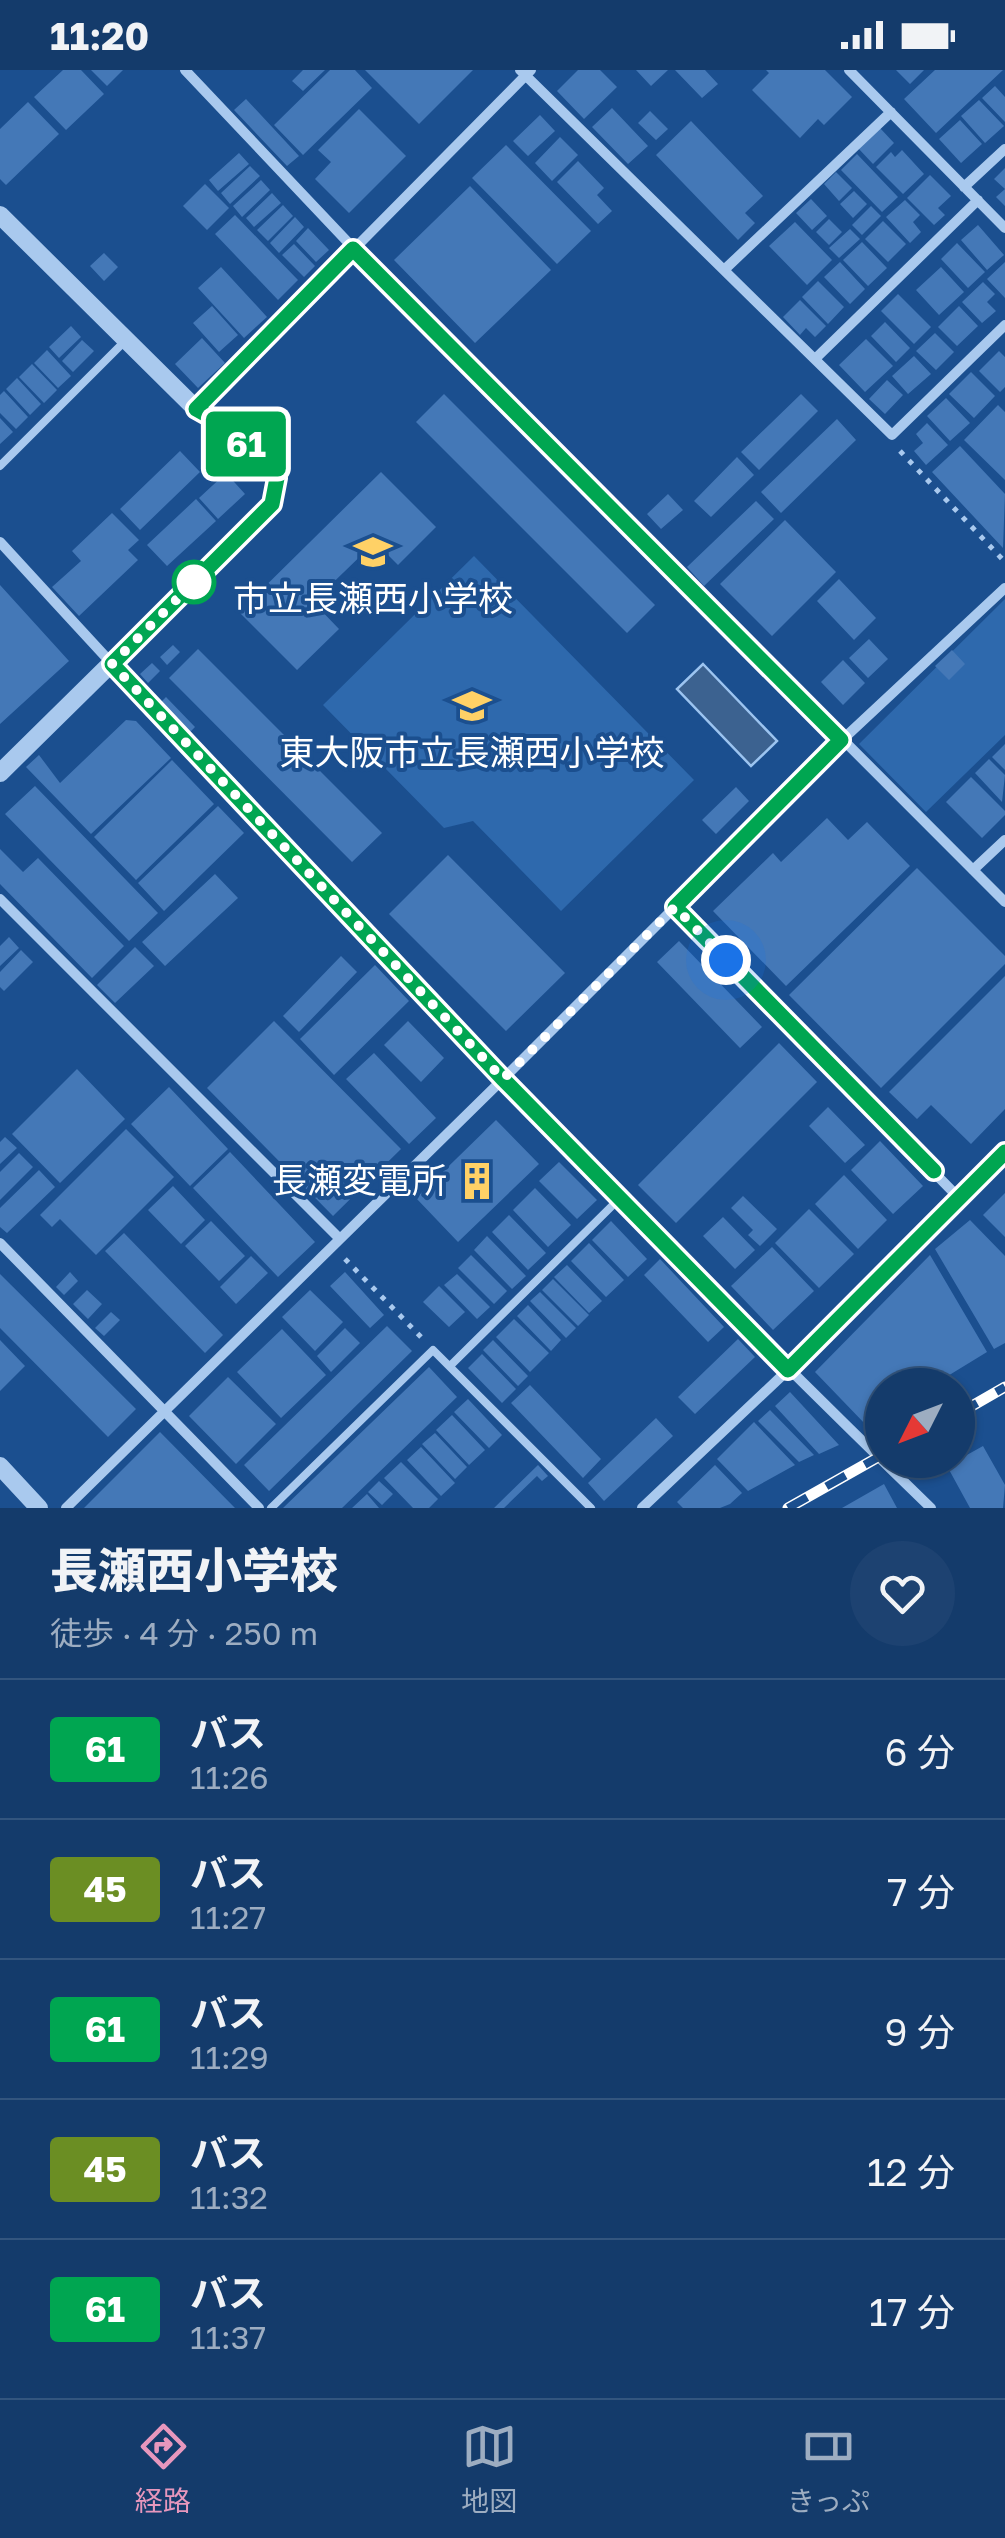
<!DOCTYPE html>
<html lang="ja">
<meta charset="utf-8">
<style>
:root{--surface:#143b6b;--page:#1d4271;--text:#f1f3f6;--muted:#9dadc1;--line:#33557e;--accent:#e797bd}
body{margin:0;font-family:"Golos Text","Noto Sans JP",sans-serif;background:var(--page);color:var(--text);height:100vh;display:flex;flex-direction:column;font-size:38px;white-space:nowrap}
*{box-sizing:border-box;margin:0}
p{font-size:32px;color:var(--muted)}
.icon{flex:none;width:55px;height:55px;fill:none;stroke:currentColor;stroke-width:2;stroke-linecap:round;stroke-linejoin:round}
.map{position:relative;height:1438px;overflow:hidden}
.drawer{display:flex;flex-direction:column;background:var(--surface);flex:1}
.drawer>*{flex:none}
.badge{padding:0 20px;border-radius:8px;font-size:35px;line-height:65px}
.needle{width:65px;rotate:228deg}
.controls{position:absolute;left:865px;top:1298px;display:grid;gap:20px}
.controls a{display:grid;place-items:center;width:110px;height:110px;border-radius:50%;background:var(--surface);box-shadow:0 2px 8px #0004,0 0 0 2px var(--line);font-size:50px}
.you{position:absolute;width:50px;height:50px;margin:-25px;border:8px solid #fff;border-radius:50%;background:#1a73e8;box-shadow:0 0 0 15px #1a73e833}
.map>.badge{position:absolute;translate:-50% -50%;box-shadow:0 0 0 5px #fff}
.round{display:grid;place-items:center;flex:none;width:105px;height:105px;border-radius:52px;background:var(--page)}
.overview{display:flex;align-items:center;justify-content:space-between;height:170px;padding:0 50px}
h1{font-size:48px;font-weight:800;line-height:75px}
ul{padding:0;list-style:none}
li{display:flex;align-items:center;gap:30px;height:140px;padding:0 50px;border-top:2px solid var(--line)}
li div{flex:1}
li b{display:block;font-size:38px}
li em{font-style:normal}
li .badge{min-width:110px;font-weight:700;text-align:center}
.status{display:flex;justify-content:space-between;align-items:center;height:70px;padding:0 50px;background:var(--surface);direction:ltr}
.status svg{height:28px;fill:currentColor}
.tabs{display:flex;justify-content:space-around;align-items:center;height:140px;border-top:2px solid var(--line);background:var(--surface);font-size:28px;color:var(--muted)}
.tabs a{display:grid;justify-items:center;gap:5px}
.tabs .active{color:var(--accent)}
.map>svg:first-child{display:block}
.green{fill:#2e69ad}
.water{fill:#3c6290;stroke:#9cc4f0;stroke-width:2.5}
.building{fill:#4478b7}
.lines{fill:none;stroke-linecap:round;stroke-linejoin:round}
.path{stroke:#a9c9ee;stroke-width:5;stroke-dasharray:5 8;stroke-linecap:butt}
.service{stroke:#a9c9ee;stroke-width:8}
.minor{stroke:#a9c9ee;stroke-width:10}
.tertiary{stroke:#a9c9ee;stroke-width:18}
.rail-casing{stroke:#fff;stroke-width:11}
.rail{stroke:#1b4f8f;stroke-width:8;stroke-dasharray:22;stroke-linecap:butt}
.line-casing{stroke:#fff;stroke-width:22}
.line{stroke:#00a651;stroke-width:15}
.walk{stroke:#fff;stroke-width:10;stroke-dasharray:0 18}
.stop-dot{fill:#fff;stroke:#00a651;stroke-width:5}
.labels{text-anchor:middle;stroke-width:8;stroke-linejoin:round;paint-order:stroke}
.poi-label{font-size:35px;fill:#fff;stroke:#1b4f8f}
</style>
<div class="status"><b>11:20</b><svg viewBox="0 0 49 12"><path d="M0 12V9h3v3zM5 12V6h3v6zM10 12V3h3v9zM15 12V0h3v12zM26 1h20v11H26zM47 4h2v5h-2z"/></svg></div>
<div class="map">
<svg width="1005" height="1438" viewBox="0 0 1005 1438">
<rect width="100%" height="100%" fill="#1b4f8f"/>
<!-- green -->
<path class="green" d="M474,486L694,710L561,841L473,751L444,758L323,635Z
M1005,529V665L926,742L859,674Z"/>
<!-- water -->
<path class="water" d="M703,594L777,671L751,696L677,619Z"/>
<!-- building -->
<path class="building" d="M63,0H81L104,24L66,60L34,27Z
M91,0H123L107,16Z
M303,0H325L303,21L292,11Z
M330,0H355L372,18L303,85L274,55Z
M365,0H473L419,54Z
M578,0H600L617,17L584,49L557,21Z
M636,0H668L651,16Z
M675,0H705L718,14L702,28Z
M766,0H825L852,27L824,55L818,49L800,68L752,20L769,3Z
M896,0H924L910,14Z
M935,0H1003L936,63L904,29Z
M995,16L1005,27V52L982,28Z
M246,29L299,86L287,96L234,40Z
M979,30L1004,56L985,73L961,46Z
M28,32L59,64L6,115L0,109V59Z
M612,38L648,76L628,94L592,57Z
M359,39L406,86L349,143L315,109L331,92L318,80Z
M650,41L668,59L656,70L638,53Z
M540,45L555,61L528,86L513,71Z
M960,50L982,74L961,93L939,69Z
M691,51L763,126L745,143L755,153L738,170L656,85Z
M880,58L894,73L873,94L858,78Z
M560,67L578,85L552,111L535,93Z
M506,75L591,161L557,194L472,108Z
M902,80L924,104L903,124L876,97L891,82L895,87Z
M239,83L249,94L218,121L209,110Z
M857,84L898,127L882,142L841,100Z
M578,91L604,118L597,125L612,141L598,154L557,112Z
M250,96L260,106L230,134L221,123Z
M1005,98V136L996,127L1005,119L994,109Z
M836,102L852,118L839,131L824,114Z
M930,105L951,126L938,138L945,145L934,155L907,128Z
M261,110L270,120L242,147L233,136Z
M205,114L229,138L207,160L183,136Z
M470,116L551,200L475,273L394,190Z
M854,121L867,134L853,148L840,134Z
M272,123L281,133L254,157L246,148Z
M811,129L827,146L812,160L796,143Z
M905,130L920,145L913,152L921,162L910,173L886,147Z
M283,135L293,146L268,171L257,160Z
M871,136L881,146L862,165L852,155Z
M235,145L298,210L278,230L215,164Z
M295,147L304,157L279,183L270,173Z
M829,149L842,162L829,175L816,162Z
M883,151L906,174L888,192L865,169Z
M795,152L832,190L807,215L769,176Z
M978,155L1004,185L987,200L961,170Z
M308,158L329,180L316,192L296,171Z
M850,159L860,169L839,188L829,178Z
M862,172L887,198L868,216L843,190Z
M957,173L985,202L968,218L941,189Z
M294,174L315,196L304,207L282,185Z
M104,183L118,197L104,211L90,196Z
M840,192L865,219L850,234L824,207Z
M1005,192V228L987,209Z
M221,197L267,247L244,268L198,218Z
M941,197L964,222L939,245L916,220Z
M818,211L844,237L828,254L802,227Z
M983,212L995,224L987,232L996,241L982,253L962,232Z
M898,224L931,257L914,274L881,241Z
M800,230L826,256L815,267L806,258L800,265L783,247Z
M212,236L238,265L219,282L193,253Z
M959,236L978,256L957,276L938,257Z
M885,252L910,278L896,292L871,266Z
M71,256L81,267L59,288L49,277Z
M935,263L954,282L936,300L916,281Z
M202,268L225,293L198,318L175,294Z
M866,269L893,296L865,322L839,295Z
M82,270L94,281L73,302L62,291Z
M47,280L71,306L58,318L34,293Z
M999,281L1005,287V317L1000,322L979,301Z
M914,286L931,304L908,324L892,306Z
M32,294L57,320L44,333L19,307Z
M971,302L995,326L974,348L949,324Z
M17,308L41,334L30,345L6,319Z
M887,310L903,325L885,344L869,329Z
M4,321L28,347L16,359L0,343V325Z
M444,324L655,535L627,563L416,352Z
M801,324L818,341L759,400L741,382Z
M946,328L970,353L950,371L927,346Z
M998,335L1005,342V410L964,370Z
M0,348L13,362L0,374Z
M837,349L856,370L781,443L761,422Z
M927,353L948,375L926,395L914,381L923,373L916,364Z
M960,376L1005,424L1003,478L932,402Z
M180,381L200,402L140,460L120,439Z
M737,387L754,405L711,447L694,431Z
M381,402L436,457L398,495L375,472L313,532L339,559L297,600L239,542Z
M226,403L245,424L218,449L199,428Z
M668,424L683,440L661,459L647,444Z
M196,429L216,451L167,496L147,475Z
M756,431L774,449L704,516L687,497Z
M112,443L139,470L128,480L138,490L79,546L52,517L81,491L72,481Z
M785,450L836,502L772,566L720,514Z
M839,509L876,548L854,570L817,531Z
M0,515L69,591L0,654Z
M869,569L888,589L868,608L849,588Z
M173,575L180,582L167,595L160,587Z
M198,579L382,763L352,792L169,608Z
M952,580L965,594L949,610L935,596Z
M843,590L865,613L843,635L821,612Z
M152,593L160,601L148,613L140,604Z
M166,627L195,657L188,664L159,634Z
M126,650L136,651L171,688L91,764L26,697L39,685L60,713Z
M1005,674V700L992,687Z
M989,689L1005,705L1002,732L975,703Z
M172,690L214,734L136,810L94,767Z
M971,707L1005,741V745L982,768L946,732Z
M35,716L158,843L129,871L5,744Z
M736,717L749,731L716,764L702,750Z
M218,736L244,763L164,841L138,813Z
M827,748L848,770L867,752L910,796L786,916L713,841L773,783L781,792Z
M0,779L23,802L38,788L124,876L92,908L0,814Z
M448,785L565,903L506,961L389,844Z
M917,798L1005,886V894L881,1018L789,925Z
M215,804L238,828L165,896L142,872Z
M9,867L19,878L0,896V876Z
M679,871L762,957L740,978L657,892Z
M135,877L154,896L115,933L97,915Z
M21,880L33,892L4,921L0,917V902Z
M341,886L357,902L299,962L283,946Z
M375,895L409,931L334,1005L300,969Z
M1005,906V1039L971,1074L931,1035L917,1049L889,1022Z
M274,951L401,1079L333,1146L207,1018Z
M408,951L444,988L421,1012L384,975Z
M779,973L817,1012L676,1153L638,1115Z
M374,983L436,1048L409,1074L346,1009Z
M77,999L125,1049L60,1113L12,1064Z
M169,1017L228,1079L190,1116L131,1054Z
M828,1037L865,1075L845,1093L809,1056Z
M496,1050L539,1094L458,1172L416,1128Z
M126,1059L174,1107L96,1185L60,1149L52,1157L40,1145Z
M5,1067L17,1078L0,1094V1072Z
M880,1071L923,1116L893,1144L851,1100Z
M230,1082L315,1172L278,1207L193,1118Z
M19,1083L33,1097L0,1130V1102Z
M559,1092L597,1130L577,1149L539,1111Z
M39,1100L55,1117L7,1163L0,1157V1138Z
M844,1105L887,1150L858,1179L815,1134Z
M173,1116L205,1150L181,1174L148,1140Z
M535,1118L571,1155L548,1177L513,1140Z
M1005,1123V1167L983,1145Z
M743,1126L777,1159L760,1176L748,1165L753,1160L731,1138Z
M809,1139L854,1184L819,1218L775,1173Z
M509,1145L546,1183L528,1200L492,1162Z
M723,1147L755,1180L735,1199L703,1166Z
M970,1150L1005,1186V1273L994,1279L935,1179Z
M211,1151L245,1186L219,1211L185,1176Z
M611,1151L647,1189L628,1207L592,1170Z
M124,1163L223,1265L205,1283L105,1181Z
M487,1166L526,1206L512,1219L474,1180Z
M589,1173L624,1210L606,1227L571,1191Z
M772,1177L814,1221L773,1260L731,1216Z
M471,1185L507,1221L494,1234L458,1198Z
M930,1185L987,1282L933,1315H882V1346L867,1356L815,1302Z
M251,1186L268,1203L236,1234L220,1217Z
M660,1189L724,1257L708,1272L644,1205Z
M567,1195L602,1231L589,1243L554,1207Z
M70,1202L78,1211L64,1225L56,1217Z
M345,1202L384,1245L370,1258L330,1216Z
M0,1204L136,1339L108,1367L0,1258Z
M457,1204L490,1237L477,1249L444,1215Z
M553,1209L589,1245L578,1256L542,1220Z
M439,1216L465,1242L449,1257L423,1232Z
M87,1220L102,1234L88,1249L73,1234Z
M310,1220L343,1252L315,1281L282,1247Z
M540,1222L576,1258L566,1268L530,1231Z
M528,1235L561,1270L551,1281L517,1246Z
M111,1242L120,1250L104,1266L95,1258Z
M514,1249L549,1283L530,1302L496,1267Z
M387,1256L412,1281L269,1421L244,1395Z
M345,1258L360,1273L331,1302L317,1286Z
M282,1259L326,1305L281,1348L237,1302Z
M738,1269L755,1287L695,1344L678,1327Z
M0,1270L25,1296L0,1321Z
M493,1270L528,1306L518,1316L483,1280Z
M482,1284L516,1319L502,1333L468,1298Z
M429,1297L457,1327L342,1438H283Z
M228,1307L276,1354L236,1394L189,1346Z
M530,1315L601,1389L583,1408L511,1333Z
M790,1322L839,1375L819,1384L775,1336Z
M468,1329L502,1365L489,1378L454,1342Z
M770,1340L814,1385L799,1392L758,1351Z
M452,1345L485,1380L469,1395L436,1360Z
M656,1348L673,1366L604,1431L588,1413Z
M754,1352L795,1395L748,1421L717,1389Z
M160,1362L235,1438H84Z
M435,1363L467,1397L455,1409L422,1374Z
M983,1376L1005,1415L1003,1438H970L947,1396Z
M421,1377L455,1413L441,1426L407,1390Z
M401,1392L438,1429L429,1438H413L384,1408Z
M538,1395L548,1406L542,1411L537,1406L504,1438H494Z
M715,1395L742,1423L730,1434L720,1438H683L677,1432Z
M379,1411L393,1424L382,1435L368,1422Z
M884,1414L897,1438H842Z
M367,1424L379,1438H352Z"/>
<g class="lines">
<!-- path -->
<path class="path" d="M900,381L1005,492
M345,1189L421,1267"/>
<!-- service -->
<path class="service" d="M0,396L126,270
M450,1296L620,1128
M271,1438L433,1280L591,1438"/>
<!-- minor -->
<path class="minor" d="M185,0L376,202L1005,832
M520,0L892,365L1005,255
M849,0L1005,158
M964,117L1005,79
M724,200L891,42
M815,289L978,130
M196,339L531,0
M0,472C302,802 610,1127 931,1438
M973,800L1005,770
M0,829L340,1169
M675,837L959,1128
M0,1173L259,1438
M66,1438L503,1009L841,671L1005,518
M642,1438L788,1300"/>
<!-- tertiary -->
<path class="tertiary" d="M0,145L196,339L230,358L277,407L273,434L0,703
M788,1300L1005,1082
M0,1396L39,1438"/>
<!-- rail casing -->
<g class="rail-casing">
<path id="rail" d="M958,1344L1005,1317
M788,1438L882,1385"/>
</g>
<!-- rail -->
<use href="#rail" class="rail"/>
</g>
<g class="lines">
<!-- line casing -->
<g class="line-casing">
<path id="line" d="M934,1101L675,837L841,670L353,179L196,339L230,358L277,408L272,434L112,594L503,1009L788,1300L1005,1082"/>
</g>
<!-- line -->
<use href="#line" class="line"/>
<!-- walk -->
<path class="walk" d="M194,512L204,502L112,594L503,1009L675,837L726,890"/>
</g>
<!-- icons -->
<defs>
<g id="school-bare" transform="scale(3)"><path d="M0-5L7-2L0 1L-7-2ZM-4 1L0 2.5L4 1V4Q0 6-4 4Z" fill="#ffd166" stroke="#1b4f8f" stroke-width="2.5" paint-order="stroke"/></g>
<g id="building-bare" transform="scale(3)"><path d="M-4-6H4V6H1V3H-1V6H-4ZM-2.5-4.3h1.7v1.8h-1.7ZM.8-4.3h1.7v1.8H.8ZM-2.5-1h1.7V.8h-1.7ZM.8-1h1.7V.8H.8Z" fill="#ffd166" stroke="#1b4f8f" stroke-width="2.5" paint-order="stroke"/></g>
</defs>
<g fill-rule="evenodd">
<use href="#school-bare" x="373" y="482"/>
<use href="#school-bare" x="472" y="636"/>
<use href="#building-bare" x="477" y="1111"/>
</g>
<!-- markers -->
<circle class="stop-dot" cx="194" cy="512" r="20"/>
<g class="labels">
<!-- poi labels -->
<g class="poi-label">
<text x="373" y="541">市立長瀬西小学校</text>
<text x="472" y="695">東大阪市立長瀬西小学校</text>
<text x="447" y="1123" text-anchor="end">長瀬変電所</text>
</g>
</g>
</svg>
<div class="controls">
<a><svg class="needle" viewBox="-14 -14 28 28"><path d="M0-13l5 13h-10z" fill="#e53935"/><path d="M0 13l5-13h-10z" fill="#9dadc1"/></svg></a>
</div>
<div class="you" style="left:726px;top:890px"></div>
<b class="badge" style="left:246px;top:374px;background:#00a651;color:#fff">61</b>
</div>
<section class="drawer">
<div class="overview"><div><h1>長瀬西小学校</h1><p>徒歩 · 4 分 · 250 m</p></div><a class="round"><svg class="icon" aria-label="heart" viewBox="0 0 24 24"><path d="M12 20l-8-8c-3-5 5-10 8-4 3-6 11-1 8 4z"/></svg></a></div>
<ul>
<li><span class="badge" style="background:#00a651;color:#fff">61</span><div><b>バス</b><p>11:26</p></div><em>6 分</em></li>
<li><span class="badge" style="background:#6b8e23;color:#fff">45</span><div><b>バス</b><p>11:27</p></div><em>7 分</em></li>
<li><span class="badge" style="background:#00a651;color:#fff">61</span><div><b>バス</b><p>11:29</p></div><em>9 分</em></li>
<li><span class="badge" style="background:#6b8e23;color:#fff">45</span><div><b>バス</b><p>11:32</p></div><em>12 分</em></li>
<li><span class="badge" style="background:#00a651;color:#fff">61</span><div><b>バス</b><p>11:37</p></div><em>17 分</em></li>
</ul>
</section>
<nav class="tabs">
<a class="active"><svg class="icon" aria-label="directions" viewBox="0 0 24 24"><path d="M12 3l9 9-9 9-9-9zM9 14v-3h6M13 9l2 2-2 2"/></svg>経路</a>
<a><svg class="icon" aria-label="map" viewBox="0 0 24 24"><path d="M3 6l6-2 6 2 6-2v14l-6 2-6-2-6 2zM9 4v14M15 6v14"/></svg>地図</a>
<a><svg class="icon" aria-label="tickets" viewBox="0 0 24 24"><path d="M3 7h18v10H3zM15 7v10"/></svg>きっぷ</a>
</nav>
